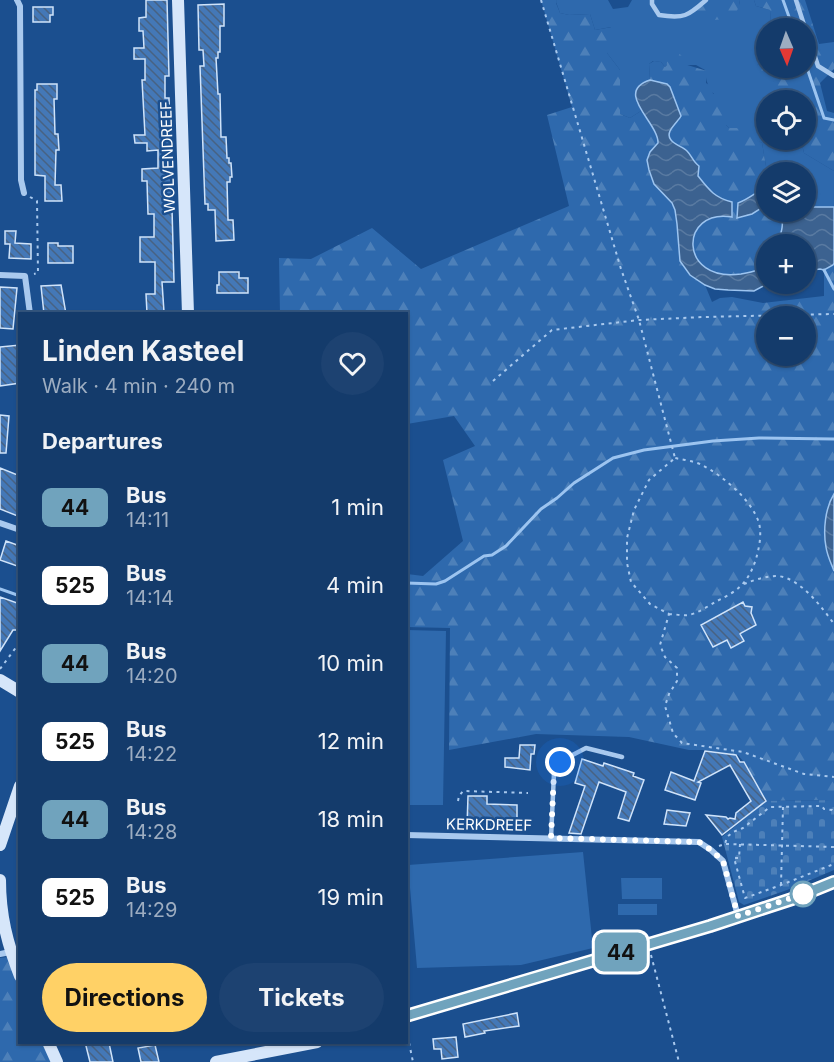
<!DOCTYPE html>
<meta charset="utf-8">
<style>
:root{--surface:#143b6b;--page:#1d4271;--text:#f1f3f6;--muted:#9dadc1;--line:#33557e;--accent:#ffd166}
body{margin:0;font-family:Inter,sans-serif;background:var(--page);color:var(--text);height:100vh;display:flex;flex-direction:column;font-size:22px;white-space:nowrap}
*{box-sizing:border-box;margin:0}
p{font-size:20px;color:var(--muted)}
.icon{flex:none;width:33px;height:33px;fill:none;stroke:currentColor;stroke-width:2;stroke-linecap:round;stroke-linejoin:round}
.map{position:relative;flex:1;overflow:hidden}
.sheet{position:absolute;left:18px;top:312px;width:390px;height:732px;display:flex;flex-direction:column;background:var(--surface);border-radius:0px;box-shadow:0 2px 4px #0004,0 0 0 2px var(--line)}
.sheet>*{flex:none}
.badge{padding:0 12px;border-radius:9px;font-size:21px;line-height:39px}
.needle{width:39px;rotate:178deg}
.controls{position:absolute;left:756px;top:18px;display:grid;gap:12px}
.controls a{display:grid;place-items:center;width:60px;height:60px;border-radius:50%;background:var(--surface);box-shadow:0 2px 4px #0004,0 0 0 2px var(--line);font-size:30px}
.you{position:absolute;width:30px;height:30px;margin:-15px;border:4px solid #fff;border-radius:50%;background:#1a73e8;box-shadow:0 0 0 9px #1a73e833}
.map>.badge{position:absolute;translate:-50% -50%;box-shadow:0 0 0 3px #fff}
h2{padding:0 24px;font-size:22px;line-height:54px}
.round{display:grid;place-items:center;flex:none;width:63px;height:63px;border-radius:32px;background:var(--page)}
.headline{display:flex;align-items:center;justify-content:space-between;height:102px;padding:0 24px}
h1{font-size:28px;font-weight:700;line-height:45px}
.primary-button{display:flex;gap:12px;margin-top:auto;padding:12px 24px}
.primary-button a{flex:1;height:69px;border-radius:36px;background:var(--accent);color:#111;font-size:24px;font-weight:700;line-height:69px;text-align:center}
.primary-button a+a{background:var(--page);color:var(--text)}
ul{padding:0;list-style:none}
li{display:flex;align-items:center;gap:18px;height:78px;padding:0 24px}
li div{flex:1}
li b{display:block;font-size:22px}
li em{font-style:normal}
li .badge{min-width:66px;font-weight:700;text-align:center}
.map>svg:first-child{display:block}
.grass{fill:#2e69ad}
.forest{fill:url(#forest-firs);fill-rule:evenodd}
.cemetery{fill:url(#cemetery-stones)}
.water{fill:url(#water-waves);stroke:#9cc4f0;stroke-width:1.5}
.lines{fill:none;stroke-linecap:round;stroke-linejoin:round}
.stream{stroke:#9cc4f0;stroke-width:3}
.building{fill:url(#building-back-hatch);stroke:#cfe3fa;stroke-width:1.5}
.path{stroke:#a9c9ee;stroke-width:2;stroke-dasharray:3 4.5;stroke-linecap:butt}
.lane{stroke:#a9c9ee;stroke-width:4.5}
.street{stroke:#a9c9ee;stroke-width:6}
.secondary{stroke:#d6e6fa;stroke-width:12}
.line-casing{stroke:#fff;stroke-width:14}
.line{stroke:#70a3bd;stroke-width:9}
.walk{stroke:#fff;stroke-width:6;stroke-dasharray:0 10.8}
.stop-dot{fill:#fff;stroke:#70a3bd;stroke-width:3}
.labels{text-anchor:middle;stroke-width:5;stroke-linejoin:round;paint-order:stroke}
.street-label{font-size:15px;fill:#fff;stroke:#1b4f8f}
</style>
<div class="map">
<svg width="834" height="1062" viewBox="0 0 834 1062">
<defs>
<pattern id="forest-firs" width="22" height="20" patternUnits="userSpaceOnUse" patternTransform="scale(1.5)"><rect width="22" height="20" fill="#2e69ad"/><path d="M5 1l3.5 6h-7zM16 11l3.5 6h-7z" fill="#4d80b9"/></pattern>
<pattern id="cemetery-stones" width="16" height="16" patternUnits="userSpaceOnUse" patternTransform="scale(1.5)"><rect width="16" height="16" fill="#2e69ad"/><path d="M2 7V4a2 2 0 0 1 4 0v3zM10 15v-3a2 2 0 0 1 4 0v3z" fill="#4d80b9"/></pattern>
<pattern id="water-waves" width="16" height="10" patternUnits="userSpaceOnUse" patternTransform="scale(1.5)"><rect width="16" height="10" fill="#3c6290"/><path d="M0 5q4-4 8 0t8 0" fill="none" stroke="#597aa1"/></pattern>
<pattern id="building-back-hatch" width="6" height="6" patternUnits="userSpaceOnUse" patternTransform="scale(1.5)"><rect width="6" height="6" fill="#4478b7"/><path d="M-1 5l2 2M0 0l6 6M5-1l2 2" fill="none" stroke="#486282"/></pattern>
</defs>
<rect width="100%" height="100%" fill="#1b4f8f"/>
<!-- grass -->
<path class="grass" d="M557,0H608L613,9L628,7L632,0H687V4L740,5L739,0H754L756,6L770,10L771,24L774,28H766V51L762,52L763,63L757,65L774,82V96L782,100H766V140H801L804,153L834,171V207H811L806,206V172H767L762,143L729,128L726,125V103C711,93 707,89 705,70L696,65H667L665,67L661,62L653,61L649,64L650,80C630,86 636,96 641,111L630,118L620,114V70L607,53L611,27L595,30L590,14L569,15L560,13L556,2Z
M407,630L446,631L443,805H407Z
M583,852L593,948L521,965L417,968L408,865Z
M621,878H662V899H622Z
M618,904H657V915H618Z"/>
<!-- forest -->
<path class="forest" d="M541,0H557L556,3L560,13L569,15L590,14L595,30L612,27L620,44L607,53L620,70V114L630,118L641,111L658,136V143C646,156 644,166 654,183C660,193 670,199 675,210L690,275L705,285L712,302L720,298L732,297L763,303L824,296V270L833,265L834,263V494C825,508 823,530 826,547C827,555 831,563 834,571V800L766,801L743,761L738,755L705,750H689L629,737L536,734L449,750L450,628L407,627V574L423,576L463,541L443,460L475,446L454,416L407,424L406,314L280,313L279,258L311,259L372,228L421,269L569,206L547,115L572,107ZM766,316H806V356H766Z
M687,0H739L740,5L734,16C711,22 702,24 687,4Z
M754,0H805L819,44L834,42V69L820,83L827,111L834,113V171L804,153L801,140H806V100H782L774,96V82L761,79L757,65L763,63L762,52L766,51V68H806V28H774L771,24L770,10L756,6Z
M670,51C679,52 683,54 684,64L707,71L706,83L712,87L713,94L725,92L726,103H733L734,114L727,118L726,125L729,128H737L762,143L767,172L766,187C756,192 749,199 739,203L737,217L752,214L766,205V212H780C785,222 781,234 778,244H766V264C759,271 751,272 741,274C685,282 676,221 723,216V200L716,197L709,190L698,176L692,157L671,141C667,133 672,130 675,124L658,81L650,80L649,64L654,61L661,62L665,67L667,65L666,59Z
M8,957L19,987L20,1042L43,1043L52,1062H0V958Z"/>
<!-- cemetery -->
<path class="cemetery" d="M834,800V870L787,890L744,905L739,902L722,837L766,801Z"/>
<!-- water -->
<path class="water" d="M650,80L667,84L670,87L681,116C678,122 664,132 671,140C675,145 683,147 687,151C692,156 693,162 699,166L698,176C709,190 715,198 732,202V217C679,208 678,283 741,274C751,272 759,271 766,264L767,284L754,291L728,290L715,289L705,285L690,275L680,261L677,224L675,210L672,203L654,184L649,170L647,160L650,152L658,143C659,123 613,92 650,80Z
M766,187V205L752,214L737,218L738,203C749,199 756,192 766,187Z
M806,206L811,207H834V263L833,265L824,270L820,269L806,271V244H778C781,234 785,222 780,212H806Z
M834,494V571C831,563 827,555 826,547C823,531 825,508 834,494Z"/>
<g class="lines">
<!-- stream -->
<path class="stream" d="M783,0L793,28
M806,65L824,118L834,120
M824,270L834,289
M406,583L436,584L445,581L484,556L492,555L506,546L541,509L557,498L574,483L613,458L644,450L713,441L759,438L834,439
M0,589L20,596"/>
</g>
<!-- building -->
<path class="building" d="M146,0H167L169,76H165V98H169L174,282H162L164,312L147,313L146,294H155V262H140V237H154V214H148L147,181H142V169L158,168V150L147,151V143H135L134,135H145L142,80H145V59H134V48H144L143,31H139V18L146,17Z
M224,4V26H220V52H218V58H216L218,94H220L221,137H226L227,158H229V163H231L232,177H230V182H227L228,220H233L234,240L216,241L215,210H208V204H205L200,66H204L203,50H199L198,5Z
M33,7H53V15H50V22H33Z
M37,84H57V99H54L55,134H58L59,150H56L55,185H61L62,201H45V176L35,175V90H37Z
M5,231H16L15,243L31,244V259L9,258L10,244H5Z
M48,243H58V246H73V263H48Z
M219,272H239V278H248V293H217V285H219Z
M61,285L66,314H44L41,286Z
M0,287L17,288L13,329L0,328Z
M20,345V383L0,386V347Z
M0,415L9,416L6,453H0Z
M0,468L20,476V517L0,509Z
M6,541L20,546V567L0,560Z
M0,597L20,604V630H13L0,651Z
M743,602L745,606L752,607L751,613L756,625L741,633L740,634L744,641L731,648L727,640L713,647L701,625Z
M520,745H535L534,754H531L530,770L505,767V758H519Z
M705,751L736,755L740,762H744L766,801L722,835L706,815L726,817L728,819L730,818L735,819L736,813L751,801L730,765L698,782L701,783L695,800L665,790L671,772L694,781Z
M582,759L603,766L604,763L634,773L633,776L644,780L629,821L618,818L626,792L599,782L581,834L569,833L585,786L575,783Z
M468,796H487V804L517,805V828L467,827Z
M667,810L690,813L686,826L664,824Z
M517,1013L519,1026L484,1031L485,1033L465,1037L463,1024Z
M456,1037L458,1057L442,1059L441,1049H434L433,1039Z
M85,1042H98L99,1045L109,1043L113,1062H90Z
M155,1045L159,1062H141L138,1048Z"/>
<g class="lines">
<!-- path -->
<path class="path" d="M541,0L621,269L639,320L675,458L649,480L634,510L627,538V563L631,582L650,604L669,614L660,645L665,657L677,668V681L669,694L665,706L673,733L682,743L743,752L804,774L834,777
M30,197L37,201L38,273L34,274
M493,381L552,330L639,320L704,317L834,314
M744,584C754,580 766,576 777,576C799,577 822,607 834,624
M669,614C675,614 682,616 688,615C697,614 708,606 717,601C738,591 748,583 756,559C759,548 762,535 759,523C752,500 723,476 702,465C694,461 684,460 675,458
M0,669L20,642
M458,801L459,796L463,791L528,793
M726,844L834,847
M740,844L739,858H734L745,898L781,885L834,864
M719,846L725,844L727,837L733,832L743,828L770,807L822,806L824,809L832,810L834,812
M781,885L783,807
M651,955L679,1062
M406,1028L413,1062"/>
<!-- lane -->
<path class="lane" d="M652,0V4L659,15C684,19 688,16 706,0
M796,0L805,28
M806,29L818,66L834,76
M551,838L554,773L559,762L586,748L622,757"/>
<!-- street -->
<path class="street" d="M17,0L20,6L21,180L24,193
M0,275L25,276L30,314
M0,523L20,530
M406,835L699,842L711,850L723,861L738,916
M0,954L10,952"/>
<!-- secondary -->
<path class="secondary" d="M178,0L188,314
M0,680L20,692
M0,845L20,786
M0,880C0,915 7,943 20,976
M406,1016L710,926L792,899L834,882
M48,1042L57,1062
M216,1062L317,1042"/>
</g>
<g class="lines">
<!-- line casing -->
<g class="line-casing">
<path id="line" d="M406,1016L710,926L792,899L834,882"/>
</g>
<!-- line -->
<use href="#line" class="line"/>
<!-- walk -->
<path class="walk" d="M560,762L554,772L551,838L699,842L711,850L723,861L738,916L803,894"/>
</g>
<!-- markers -->
<circle class="stop-dot" cx="803" cy="894" r="12"/>
<g class="labels">
<!-- street labels -->
<g class="street-label">
<text transform="translate(168 157) rotate(-92)" y="5">WOLVENDREEF</text>
<text transform="translate(489 825) rotate(1)" y="5">KERKDREEF</text>
</g>
</g>
</svg>
<div class="controls">
<a><svg class="needle" viewBox="-14 -14 28 28"><path d="M0-13l5 13h-10z" fill="#e53935"/><path d="M0 13l5-13h-10z" fill="#9dadc1"/></svg></a>
<a><svg class="icon" aria-label="locate" viewBox="0 0 24 24"><circle cx="12" cy="12" r="6"/><path d="M12 2v4M12 18v4M2 12h4M18 12h4"/></svg></a>
<a><svg class="icon" aria-label="layers" viewBox="0 0 24 24"><path d="M12 4l9 5-9 5-9-5zM3 14l9 5 9-5"/></svg></a>
<a>+</a>
<a>−</a>
</div>
<div class="you" style="left:560px;top:762px"></div>
<b class="badge" style="left:621px;top:952px;background:#70a3bd;color:#111">44</b>
<section class="sheet">
<div class="headline"><div><h1>Linden Kasteel</h1><p>Walk · 4 min · 240 m</p></div><a class="round"><svg class="icon" aria-label="heart" viewBox="0 0 24 24"><path d="M12 20l-8-8c-3-5 5-10 8-4 3-6 11-1 8 4z"/></svg></a></div>
<h2>Departures</h2>
<ul>
<li><span class="badge" style="background:#70a3bd;color:#111">44</span><div><b>Bus</b><p>14:11</p></div><em>1 min</em></li>
<li><span class="badge" style="background:#fff;color:#111">525</span><div><b>Bus</b><p>14:14</p></div><em>4 min</em></li>
<li><span class="badge" style="background:#70a3bd;color:#111">44</span><div><b>Bus</b><p>14:20</p></div><em>10 min</em></li>
<li><span class="badge" style="background:#fff;color:#111">525</span><div><b>Bus</b><p>14:22</p></div><em>12 min</em></li>
<li><span class="badge" style="background:#70a3bd;color:#111">44</span><div><b>Bus</b><p>14:28</p></div><em>18 min</em></li>
<li><span class="badge" style="background:#fff;color:#111">525</span><div><b>Bus</b><p>14:29</p></div><em>19 min</em></li>
</ul>
<div class="primary-button"><a>Directions</a><a>Tickets</a></div>
</section>
</div>
